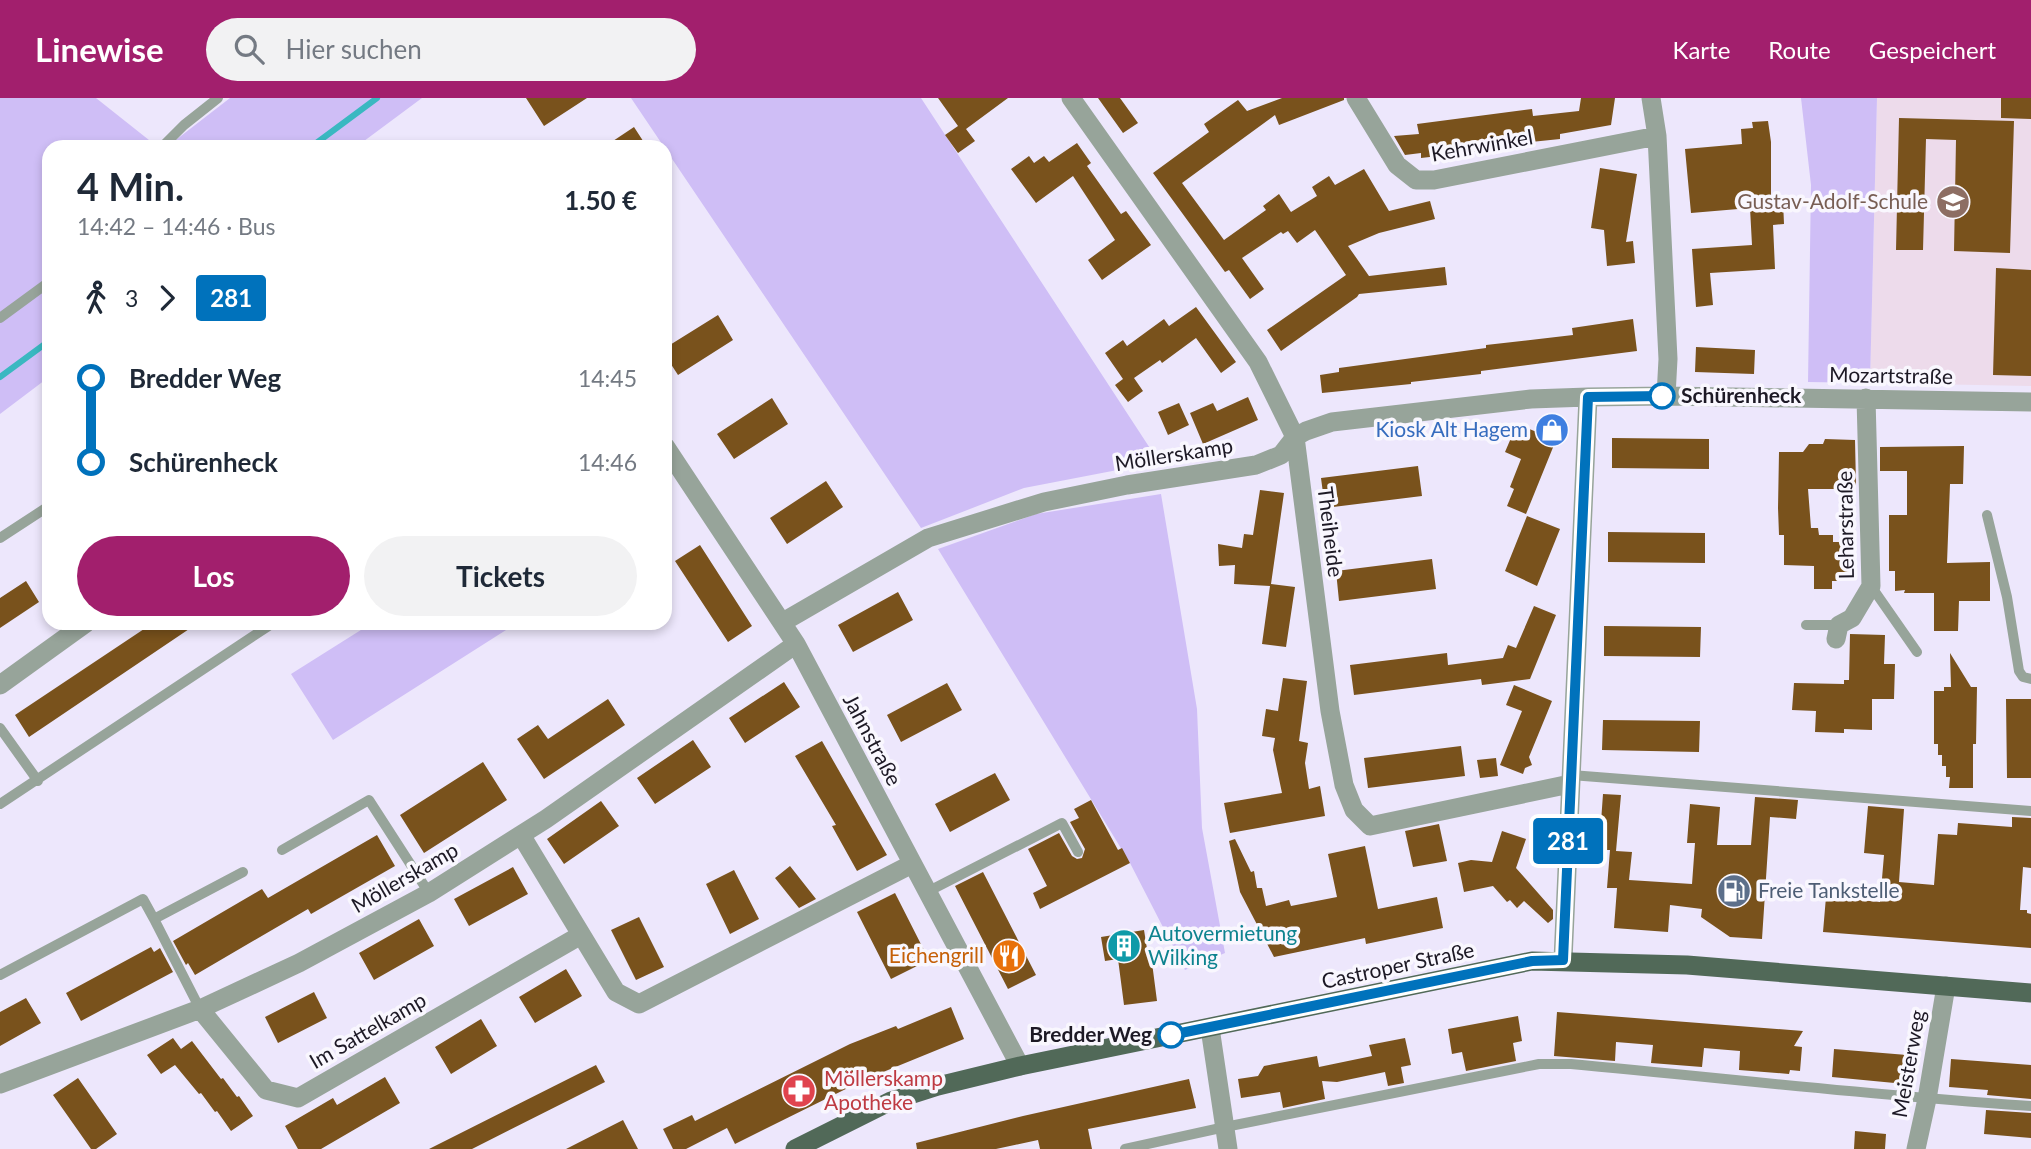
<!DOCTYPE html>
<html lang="de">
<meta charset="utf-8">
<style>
:root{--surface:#fff;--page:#f2f2f3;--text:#1f2937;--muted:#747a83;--accent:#a21f6d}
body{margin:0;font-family:Lato,sans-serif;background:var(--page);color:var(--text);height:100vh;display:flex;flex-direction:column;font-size:26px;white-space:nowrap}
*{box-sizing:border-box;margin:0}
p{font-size:23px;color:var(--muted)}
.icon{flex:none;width:38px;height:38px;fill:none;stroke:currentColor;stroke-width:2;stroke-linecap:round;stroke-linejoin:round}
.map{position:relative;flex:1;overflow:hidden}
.drawer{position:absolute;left:42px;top:42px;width:630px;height:490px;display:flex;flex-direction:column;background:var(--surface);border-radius:21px;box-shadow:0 4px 10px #0003}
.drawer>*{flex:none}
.badge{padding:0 14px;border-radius:5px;font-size:24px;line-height:46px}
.map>.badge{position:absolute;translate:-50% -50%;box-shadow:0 0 0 4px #fff}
.legs{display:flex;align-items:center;gap:10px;height:77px;padding:0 35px;font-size:23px}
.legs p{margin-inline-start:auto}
.summary{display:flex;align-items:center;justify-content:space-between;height:119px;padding:0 35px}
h1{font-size:38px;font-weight:700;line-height:52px}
.button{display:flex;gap:14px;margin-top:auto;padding:14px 35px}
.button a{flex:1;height:80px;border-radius:42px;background:var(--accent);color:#fff;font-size:28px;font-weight:700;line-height:80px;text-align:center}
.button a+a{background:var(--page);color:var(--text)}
ul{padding:0 35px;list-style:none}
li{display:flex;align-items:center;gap:24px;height:84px;font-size:26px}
li i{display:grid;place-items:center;width:10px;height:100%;margin:0 9px;background:currentColor}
li i::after{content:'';width:18px;height:18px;margin:-9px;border:5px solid;border-radius:50%;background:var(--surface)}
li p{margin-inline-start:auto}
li:first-child i{background:linear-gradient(#0000 50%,currentColor 0)}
li:last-child i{background:linear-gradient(currentColor 50%,#0000 0)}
header{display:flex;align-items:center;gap:42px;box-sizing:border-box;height:98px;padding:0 35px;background:var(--accent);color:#fff}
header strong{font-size:33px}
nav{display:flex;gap:38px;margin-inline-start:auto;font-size:24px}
.search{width:490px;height:63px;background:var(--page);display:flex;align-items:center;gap:18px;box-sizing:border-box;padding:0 24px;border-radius:38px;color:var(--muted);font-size:26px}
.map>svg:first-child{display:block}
.education{fill:#eddbeb}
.green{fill:#cfbef6}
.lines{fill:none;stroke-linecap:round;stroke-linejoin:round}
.stream{stroke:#3ab8c1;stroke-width:6}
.building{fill:#79521c}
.service{stroke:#97a49a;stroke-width:10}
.minor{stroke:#97a49a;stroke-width:19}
.primary{stroke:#516958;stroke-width:19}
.line-1-casing{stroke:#fff;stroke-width:16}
.line-1{stroke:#0072bc;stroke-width:10}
.stop-1-dot{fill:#fff;stroke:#0072bc;stroke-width:3.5}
.labels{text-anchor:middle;stroke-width:7;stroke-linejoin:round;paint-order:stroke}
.street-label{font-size:21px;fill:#1d1925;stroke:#f9f7fe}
.education-label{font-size:21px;fill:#785e54;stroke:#f9f7fe;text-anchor:end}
.stop-label{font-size:21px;font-weight:bold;fill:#1d1925;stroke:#f9f7fe;text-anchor:start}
.shop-label{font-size:21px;fill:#366cbe;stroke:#f9f7fe;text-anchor:end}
.service-label{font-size:21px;fill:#4e5e75;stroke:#f9f7fe;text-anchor:start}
.culture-label{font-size:21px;fill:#0d838f;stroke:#f9f7fe;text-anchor:start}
.food-label{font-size:21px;fill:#c56008;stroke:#f9f7fe;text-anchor:end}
.health-label{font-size:21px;fill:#be3a42;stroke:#f9f7fe;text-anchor:start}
</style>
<header>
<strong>Linewise</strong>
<div class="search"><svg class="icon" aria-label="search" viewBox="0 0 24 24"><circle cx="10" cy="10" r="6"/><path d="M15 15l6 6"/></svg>Hier suchen</div>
<nav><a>Karte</a><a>Route</a><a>Gespeichert</a></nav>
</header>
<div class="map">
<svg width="2031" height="1051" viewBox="0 0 2031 1051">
<rect width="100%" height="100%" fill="#ede7fc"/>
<!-- education -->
<path class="education" d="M1877,0H2031V288L1870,285Z"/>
<!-- green -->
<path class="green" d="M0,0H96L154,46L168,48L230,0H422L356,49H49V279L0,316Z
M631,0H921L1159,364L1024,390L921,430Z
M1801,0H1877L1870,285L1808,284L1811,87Z
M1161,396L1197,611L1202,730L1225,855L1185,872L1130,765L938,451L1036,416Z
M372,525H517L333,642L291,576Z"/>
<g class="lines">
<!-- stream -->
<path class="stream" d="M311,49L377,0
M0,279L49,243"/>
</g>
<!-- building -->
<path class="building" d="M526,0H587L544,28Z
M938,0H1008L966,31L975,43L958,55L945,37L958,28Z
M1098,0H1120L1138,25L1123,35Z
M1282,0H1344V2L1279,27L1275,17L1182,85L1224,142L1266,112L1263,108L1279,96L1291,114L1317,98L1312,89L1329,78L1335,87L1364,71L1389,113L1430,103L1435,121L1379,135L1348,148L1369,178L1445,169L1447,187L1359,196L1357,199L1281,253L1267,232L1346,177L1315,132L1297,145L1288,133L1283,136L1281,134L1242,160L1264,191L1250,201L1229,172L1225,174L1153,75L1209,34L1204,26L1238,2L1247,13Z
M1581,0H1615L1611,27L1560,36V41L1531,44V42L1526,45L1491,49V52L1421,60V55L1405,57L1394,38L1419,36L1417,26L1532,11L1533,18L1579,13Z
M2001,0H2031V21L2001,20Z
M1899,20L2014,23L2010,155L1954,153L1956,42L1926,41L1923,152H1896Z
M1768,23L1771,44V103H1783L1784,126L1773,127L1775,171L1710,175L1713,207L1696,209L1692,151L1752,147L1750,110L1691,115L1685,51L1742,46L1741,31L1753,30L1752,24Z
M634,29L647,49H604Z
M1077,45L1091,65L1087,68L1121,116L1126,113L1151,147L1102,182L1088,162L1115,142L1073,78L1036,105L1011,71L1029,58L1034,65L1044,58L1049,64Z
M1600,70L1637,76L1626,144L1633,143L1635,165L1607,168L1604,132L1591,130Z
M1996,170L2031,172V278L1993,277Z
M1196,209L1236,264L1221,275L1196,240L1162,265L1160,262L1134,280L1143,293L1128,304L1115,287L1123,281L1105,255L1123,242L1127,248L1164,221L1169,228Z
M718,217L733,242L678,277L665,257V250Z
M1633,221L1637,253L1481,273V276L1411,284V286L1322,295L1320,277L1339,274V270L1486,250V247L1573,237L1572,230Z
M1696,249L1755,252L1754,276L1695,274Z
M1248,299L1258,322L1203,346L1190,315L1213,305L1217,313Z
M772,300L788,326L734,361L717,336Z
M1179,305L1189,327L1168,337L1158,314Z
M1517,326L1556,342L1526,416L1507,408L1514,391L1510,389L1521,361L1505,354Z
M1612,340L1709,341V371L1612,370Z
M1825,341L1855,342L1856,388L1847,387V391H1808L1811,430H1818L1819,437H1833V444H1849V477H1840V483H1832V491H1814V468L1784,467V437H1779L1778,410L1779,354H1803L1809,346H1823Z
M1964,348L1963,386H1950L1947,465L1990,464V503H1959L1958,533H1934V495H1904L1905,492L1895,493V473H1889V417H1907V373H1880V349Z
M1418,368L1422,398L1325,410L1321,380Z
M826,383L843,409L787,446L770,420Z
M1260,392L1284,395L1271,486L1295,489L1286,549L1262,546L1270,488L1234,486L1235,467L1219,468L1218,446L1242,450L1244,436L1253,437Z
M1527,418L1560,431L1537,488L1505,473Z
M1608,434L1705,435V465L1608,464Z
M700,447L752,528L728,544L675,463Z
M1432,461L1436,491L1339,503L1336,473Z
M26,483L39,504L0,530V500Z
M898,494L913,522L853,554L838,527Z
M1534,508L1556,517L1530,581L1482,587L1481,581L1354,597L1350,567L1447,555L1448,567L1503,560L1508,547L1516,550Z
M153,525H198L29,639L15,617Z
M1604,528L1701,529L1700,559L1604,558Z
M1850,536L1885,537L1884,566H1895L1894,601H1872V632L1844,631V635L1815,634L1816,613L1792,612L1794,585L1844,586V582H1849Z
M1950,555L1971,589H1977L1976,646H1973V690H1949L1950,679H1946V668H1942V657H1938V646H1934V593H1944V589H1951Z
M1283,580L1307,583L1299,643L1308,645L1305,665L1309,691L1320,688L1325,718L1230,735L1224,705L1282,695L1273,652L1275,640L1262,638L1266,611L1278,613Z
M784,584L800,609L745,645L729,620Z
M947,585L962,612L901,644L887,617Z
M1514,587L1552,603L1529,659L1532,667L1525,670L1523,676L1500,667L1522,613L1506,607Z
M608,601L625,627L544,681L517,641L538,627L548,641Z
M2006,601H2031V680H2007Z
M1603,622L1700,623L1699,654L1602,652Z
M693,642L711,669L655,706L637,680Z
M822,643L887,757L857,773L832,728L836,727L795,658Z
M1461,648L1465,678L1368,690L1364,660Z
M1496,660L1498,678L1480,680L1477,662Z
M483,664L507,702L424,755L400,717Z
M995,675L1010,702L950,734L935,706Z
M1603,696L1621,697L1616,753L1632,754L1629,782L1692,786L1695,745H1687L1690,706L1720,709L1717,747H1751L1755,699L1798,702L1796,721L1770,719L1762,841L1730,839L1701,819L1702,811L1670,807L1668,834L1614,830L1617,790H1607L1610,752H1599Z
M1091,702L1118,752L1122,750L1130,765L1040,811L1033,795L1047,788L1028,751L1059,735L1072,758L1077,761L1082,760L1085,751L1070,724L1079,720L1074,711Z
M601,703L619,728L564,766L547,741Z
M1868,708L1904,711L1899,784L1934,787L1938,736L1957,737L1958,725L2012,729V719L2031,720V770L2023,769L2020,812H2027V815L2031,816V850L1823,834L1826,799L1880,804L1884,757L1864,755Z
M1439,726L1447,763L1413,769L1405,733Z
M1502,733L1526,741L1516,770L1553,812V821L1548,825L1524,803L1517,810L1510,802L1507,804L1493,788L1464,794L1458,765L1471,762L1492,764Z
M377,737L395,768L311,816L308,811L195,877L188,865L186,867L173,843L262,791L268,800Z
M1235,741L1251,774L1254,773L1257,790H1262L1266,808L1289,802L1291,808L1337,799L1328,756L1365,748L1378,811L1437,799L1443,830L1366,846L1365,840L1274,859L1240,794L1229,743Z
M790,768L816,801L799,810L775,780Z
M513,769L528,796L469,828L454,801Z
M734,772L759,821L730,836L706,786Z
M983,774L1036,877L1008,891L955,788Z
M895,795L929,862L891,881L857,814Z
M639,819L664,869L636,882L611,832Z
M419,821L434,848L374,882L359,855Z
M1144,832L1148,857H1151L1157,903L1124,907L1118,861L1105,863L1101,839Z
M151,849L154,854L160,850L173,874L81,923L66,895Z
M566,871L582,898L535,925L519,899Z
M314,894L327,920L278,945L265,919Z
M26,900L41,925L0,948V914Z
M951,909L964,941L866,981L735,1046L727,1030L686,1051H673L663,1031L692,1017L695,1023L850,946L896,928L898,931Z
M1557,914L1803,933L1794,948L1802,949L1800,973L1790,972L1789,976L1739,972L1740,953L1704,950L1702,969L1651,965L1653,947L1616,944L1615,963L1554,958Z
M1518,918L1522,943L1513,945L1516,963L1466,973L1462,954L1452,956L1448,931Z
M481,921L497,948L451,976L435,949Z
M173,940L181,951L192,943L221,981L223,980L237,999L239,998L253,1018L231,1033L217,1013L215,1014L201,995L199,996L175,967L161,976L147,957Z
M1405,940L1411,967L1401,969L1404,985L1388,988L1385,974L1337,984L1322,983L1325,1001L1283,1010L1280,994L1241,1000L1238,981L1258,978L1264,968L1317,958L1319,969L1372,958L1369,947Z
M1834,951L1907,957L1905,986L1832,979Z
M1951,961L2031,967V1001L1987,997L1988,992L1949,989Z
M596,967L605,984L472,1051H429Z
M385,979L400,1005L321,1051H298L285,1028L333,1000L337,1007Z
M78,980L117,1036L96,1051H91L53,997Z
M1189,981L1196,1010L1088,1031L1092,1051H1040L1038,1042L996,1051H917L916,1045L1023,1018Z
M1986,1012L2031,1015V1040L1984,1036Z
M623,1022L638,1051H566Z
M1855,1033L1886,1036L1885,1051H1854Z"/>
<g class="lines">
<!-- service -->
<path class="service" d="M370,48V49
M162,49L184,27L218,0
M0,220L49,184
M1987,417L2007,499L2019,573L2023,579L2031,581
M0,440L49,408
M1871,488L1917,554
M1806,527H1839
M0,630L38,683
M1571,677L2031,713
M0,706L273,525
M282,752L369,702L429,795
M927,794L1062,725L1078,754
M0,877L143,801L154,821
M200,911L154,821L243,774
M1125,1051L1225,1029L1539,966H1571C1724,980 1877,998 2031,1008"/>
<!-- minor -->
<path class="minor" d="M1071,0L1258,264L1295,339L1330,613L1344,687L1354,712L1370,728L1570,686
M1356,0L1397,67L1416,82H1434L1657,38
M1666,298L2031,304
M665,348L796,546L1020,968
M783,524L928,440L1044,404L1127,387L1256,367L1281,357L1295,339L1306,333L1332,324L1531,301L1588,299
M1836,541L1839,527L1852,520L1871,488L1866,300
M0,587L86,525
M521,737L616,894L639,906L912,766
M1563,862L1588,299L1666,298L1668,261L1657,38L1651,0
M200,911L266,992L298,1000L581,837
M1210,930L1228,1051
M0,986L200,911L299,865L429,795L546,721L796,546
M1916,1051L1927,1001L1946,888"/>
<!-- primary -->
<path class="primary" d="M795,1051L891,1003L938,988L1020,968L1532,863L1687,867L2031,895"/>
</g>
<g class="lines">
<!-- line-1 casing -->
<g class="line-1-casing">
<path id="line-1" d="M1171,937L1532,863L1563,862L1588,299L1662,298"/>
</g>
<!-- line-1 -->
<use href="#line-1" class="line-1"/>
</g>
<!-- icons -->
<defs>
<g id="school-disc" transform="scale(1.75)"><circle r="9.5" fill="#8d6e63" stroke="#f9f7fe"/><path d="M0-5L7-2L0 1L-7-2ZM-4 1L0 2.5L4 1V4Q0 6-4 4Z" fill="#fff"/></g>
<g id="shop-disc" transform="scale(1.75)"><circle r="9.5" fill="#3f7fe0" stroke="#f9f7fe"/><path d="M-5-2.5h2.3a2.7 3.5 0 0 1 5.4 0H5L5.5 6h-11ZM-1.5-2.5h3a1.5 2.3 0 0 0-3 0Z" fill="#fff"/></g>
<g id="fuel-disc" transform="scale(1.75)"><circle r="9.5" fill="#5c6f8a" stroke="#f9f7fe"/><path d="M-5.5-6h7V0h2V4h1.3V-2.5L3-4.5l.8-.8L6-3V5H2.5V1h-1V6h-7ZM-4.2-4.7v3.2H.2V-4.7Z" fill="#fff"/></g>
<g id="building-disc" transform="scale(1.75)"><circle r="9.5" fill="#0f9aa8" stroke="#f9f7fe"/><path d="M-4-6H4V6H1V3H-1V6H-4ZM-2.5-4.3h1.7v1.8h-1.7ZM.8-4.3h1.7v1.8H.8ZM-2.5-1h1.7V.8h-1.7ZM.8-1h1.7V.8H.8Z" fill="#fff"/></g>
<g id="restaurant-disc" transform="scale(1.75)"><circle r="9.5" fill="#e8710a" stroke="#f9f7fe"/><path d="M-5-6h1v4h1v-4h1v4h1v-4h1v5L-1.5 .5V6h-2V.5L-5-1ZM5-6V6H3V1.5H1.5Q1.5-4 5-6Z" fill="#fff"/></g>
<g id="pharmacy-disc" transform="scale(1.75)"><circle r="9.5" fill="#e0444e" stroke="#f9f7fe"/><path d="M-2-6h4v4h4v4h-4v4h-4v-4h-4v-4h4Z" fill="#fff"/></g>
</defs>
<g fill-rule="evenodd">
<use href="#school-disc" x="1953" y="104"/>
<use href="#shop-disc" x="1552" y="332"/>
<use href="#fuel-disc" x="1734" y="793"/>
<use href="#building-disc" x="1124" y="848"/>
<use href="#restaurant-disc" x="1009" y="858"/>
<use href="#pharmacy-disc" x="799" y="993"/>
</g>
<!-- markers -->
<g class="stop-1-dot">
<circle cx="1662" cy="298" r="12"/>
<circle cx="1171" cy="937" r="12"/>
</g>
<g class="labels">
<!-- street labels -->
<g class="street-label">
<text transform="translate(1482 48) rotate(-10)" y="7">Kehrwinkel</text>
<text transform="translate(1891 278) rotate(1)" y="7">Mozartstraße</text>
<text transform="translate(1174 357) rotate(-9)" y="7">Möllerskamp</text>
<text transform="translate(1846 427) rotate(-91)" y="7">Leharstraße</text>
<text transform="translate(1330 434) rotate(83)" y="7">Theiheide</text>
<text transform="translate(872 642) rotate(62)" y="7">Jahnstraße</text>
<text transform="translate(405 780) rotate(-30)" y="7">Möllerskamp</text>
<text transform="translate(1398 868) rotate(-12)" y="7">Castroper Straße</text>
<text transform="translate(368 933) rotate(-30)" y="7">Im Sattelkamp</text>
<text transform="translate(1909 966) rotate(-80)" y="7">Meisterweg</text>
</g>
<!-- education labels -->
<g class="education-label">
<text x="1928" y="111">Gustav-Adolf-Schule</text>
</g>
<!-- stop labels -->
<g class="stop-label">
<text x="1681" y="305">Schürenheck</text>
<text x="1152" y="944" text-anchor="end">Bredder Weg</text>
</g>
<!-- shop labels -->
<g class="shop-label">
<text x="1528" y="339">Kiosk Alt Hagem</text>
</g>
<!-- service labels -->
<g class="service-label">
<text x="1758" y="800">Freie Tankstelle</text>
</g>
<!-- culture labels -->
<g class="culture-label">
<text x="1148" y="843">Autovermietung<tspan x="1148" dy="24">Wilking</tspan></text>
</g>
<!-- food labels -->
<g class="food-label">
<text x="984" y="865">Eichengrill</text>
</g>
<!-- health labels -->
<g class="health-label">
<text x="824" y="988">Möllerskamp<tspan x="824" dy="24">Apotheke</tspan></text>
</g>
</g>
</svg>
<b class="badge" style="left:1568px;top:743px;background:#0072bc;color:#fff">281</b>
<section class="drawer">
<div class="summary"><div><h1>4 Min.</h1><p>14:42 – 14:46 · Bus</p></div><b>1.50 €</b></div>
<div class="legs"><svg class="icon" aria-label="walk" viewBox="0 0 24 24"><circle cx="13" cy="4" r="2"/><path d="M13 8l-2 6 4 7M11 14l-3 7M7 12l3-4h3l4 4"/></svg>3<svg class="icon" aria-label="forward" viewBox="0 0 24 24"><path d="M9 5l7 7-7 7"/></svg><b class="badge" style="background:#0072bc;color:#fff">281</b></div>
<ul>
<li><i style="color:#0072bc"></i><b>Bredder Weg</b><p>14:45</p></li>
<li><i style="color:#0072bc"></i><b>Schürenheck</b><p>14:46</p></li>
</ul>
<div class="button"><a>Los</a><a>Tickets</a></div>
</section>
</div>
